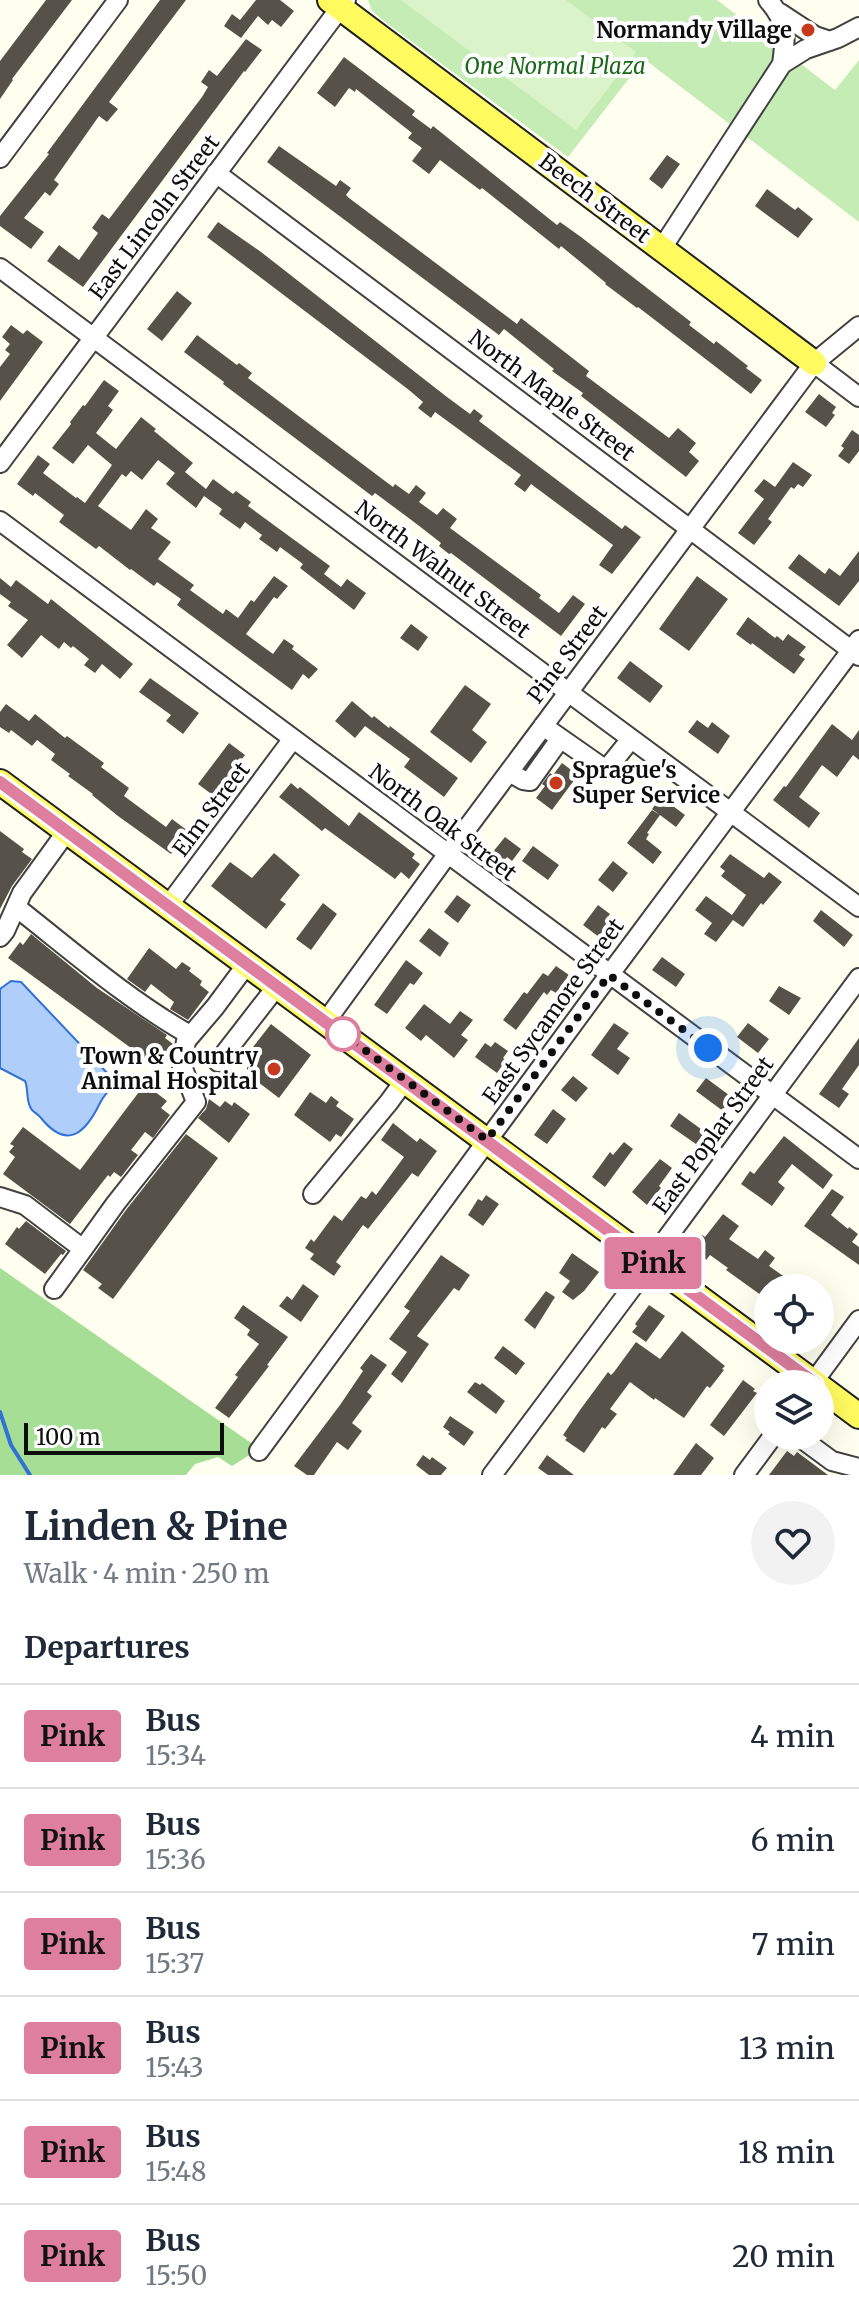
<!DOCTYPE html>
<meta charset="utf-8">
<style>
:root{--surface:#fff;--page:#f2f2f3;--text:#1f2937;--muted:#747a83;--line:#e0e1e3}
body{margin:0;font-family:Merriweather,serif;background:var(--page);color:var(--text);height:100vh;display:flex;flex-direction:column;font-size:30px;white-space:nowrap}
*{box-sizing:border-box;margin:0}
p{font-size:26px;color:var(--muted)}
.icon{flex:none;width:44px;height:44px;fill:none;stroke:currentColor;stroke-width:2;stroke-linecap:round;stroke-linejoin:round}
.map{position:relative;height:1475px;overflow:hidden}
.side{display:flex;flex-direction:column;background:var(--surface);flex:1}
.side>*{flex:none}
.badge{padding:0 16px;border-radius:6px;font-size:28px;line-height:52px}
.buttons{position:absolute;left:754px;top:1274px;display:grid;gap:16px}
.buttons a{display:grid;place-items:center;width:80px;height:80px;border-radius:50%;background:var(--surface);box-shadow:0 8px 32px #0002;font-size:40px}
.scale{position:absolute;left:24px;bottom:20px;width:200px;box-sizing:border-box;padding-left:8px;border:4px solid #0e0e0e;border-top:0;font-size:22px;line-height:28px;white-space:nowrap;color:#0e0e0e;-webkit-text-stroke:6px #fff;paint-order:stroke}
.you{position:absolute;width:40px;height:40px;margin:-20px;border:6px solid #fff;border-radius:50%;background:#1a73e8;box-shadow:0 0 0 12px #1a73e833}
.map>.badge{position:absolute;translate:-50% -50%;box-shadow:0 0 0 4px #fff}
h2{padding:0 24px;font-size:30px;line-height:72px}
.round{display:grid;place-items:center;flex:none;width:84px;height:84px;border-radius:42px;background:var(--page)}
.headline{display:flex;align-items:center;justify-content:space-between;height:136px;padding:0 24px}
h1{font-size:38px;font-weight:700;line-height:60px}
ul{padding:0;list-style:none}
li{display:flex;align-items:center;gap:24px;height:104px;padding:0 24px;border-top:2px solid var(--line)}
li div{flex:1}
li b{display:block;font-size:30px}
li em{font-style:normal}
li .badge{min-width:88px;font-weight:700;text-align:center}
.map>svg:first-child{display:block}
.green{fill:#c6ecb5}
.forest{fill:#a5de94}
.pitch{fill:#dbf3c8}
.water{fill:#b0cefa;stroke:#3271d6;stroke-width:2}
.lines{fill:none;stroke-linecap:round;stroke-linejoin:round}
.stream{stroke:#3271d6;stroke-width:4}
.building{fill:#575249}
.minor-casing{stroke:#414141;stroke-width:22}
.major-casing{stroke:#1f1f1f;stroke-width:28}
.minor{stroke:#fff;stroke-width:18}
.major{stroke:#fffb5f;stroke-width:24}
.line-casing{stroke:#fff;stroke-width:18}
.line{stroke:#de7f9f;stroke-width:12}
.walk{stroke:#0e0e0e;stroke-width:8;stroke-dasharray:0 14.4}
.poi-dot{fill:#c7391c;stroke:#fff;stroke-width:3}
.stop-dot{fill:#fff;stroke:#de7f9f;stroke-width:4}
.labels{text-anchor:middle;stroke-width:8;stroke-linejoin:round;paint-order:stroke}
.poi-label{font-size:22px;font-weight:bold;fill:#0e0e0e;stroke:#fff;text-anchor:end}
.park-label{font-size:22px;font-style:italic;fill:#1a6a1a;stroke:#fff}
.street-label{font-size:22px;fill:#0e0e0e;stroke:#fff}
</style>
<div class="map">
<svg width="859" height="1475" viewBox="0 0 859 1475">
<rect width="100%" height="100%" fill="#ffffef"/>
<!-- green -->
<path class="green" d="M368,0H717L835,90L859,60V222L644,59L568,157L385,22L372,11Z"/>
<!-- forest -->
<path class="forest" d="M0,1268L254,1445L251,1454L232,1466L218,1457L195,1464L186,1475H0Z"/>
<!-- pitch -->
<path class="pitch" d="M401,0H566L636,52L576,130Z"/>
<!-- water -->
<path class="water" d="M11,981L21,982L111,1077C114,1090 105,1092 100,1103C85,1134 67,1150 41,1118C39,1115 35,1113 32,1110C25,1101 29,1090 25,1081L0,1068V989Z"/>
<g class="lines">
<!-- stream -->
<path class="stream" d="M0,1412L11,1445L30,1475"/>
</g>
<!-- building -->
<path class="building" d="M46,0H72L12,79L13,80L0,99V61Z
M160,0H186L109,102L118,109L107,122L99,116L54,180L59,184L50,196L45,192L24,218L44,232L31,249L0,226V216L49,154L47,153Z
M256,0H280L294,11L281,27L272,20L268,25L258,16L241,38L224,26L232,14L240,20Z
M246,39L262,50L245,72L244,71L83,287L47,261L59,245L79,260L98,233L92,228L102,214L109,219L202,97L208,87L201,82L209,70L217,76Z
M344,57L415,111L412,115L431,129L433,126L557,225L560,222L581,237L691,322L689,325L714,344L716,341L748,366L746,368L762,380L751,394L638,307L637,308L605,284L606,283L561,246L559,249L482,188L480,190L440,160L429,174L412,161L422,148L408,138L412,133L356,89L355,92L349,88L335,107L317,93Z
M279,146L336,186L340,180L351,188L346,195L349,198L517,324L521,318L589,371L586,376L669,438L678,428L696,443L689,452L699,461L686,477L581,396L583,393L552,371L554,369L504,329L499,335L267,162Z
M667,155L680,164L662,189L649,179Z
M767,189L795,210L798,207L813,219L798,238L755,206Z
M218,222L261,252L447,397L470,414L474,409L483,416L479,421L622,529L625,525L641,537L612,574L599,565L613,545L531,484L525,492L514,484L521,475L435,412L431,418L418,408L423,402L409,390L207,237Z
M177,291L192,303L162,341L147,329Z
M11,325L23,334L27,330L43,342L0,401V367L10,354L5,350L10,344L2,337Z
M197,335L237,365L239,363L252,373L248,378L393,487L395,484L409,494L416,485L426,493L419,502L437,515L443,508L457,519L450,528L541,595L539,598L559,613L573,595L585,604L561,636L451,553L449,554L439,546L441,543L418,525L375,493L372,496L223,384L224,382L184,352Z
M104,380L119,391L108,406L113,410L96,433L116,449L141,417L156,429L154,431L193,463L185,472L206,489L213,479L233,494L236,491L251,502L248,506L330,566L324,574L341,587L347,579L366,593L354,610L300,568L303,564L280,547L277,552L259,539L262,535L245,522L240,529L219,514L222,509L204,496L196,508L166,484L175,473L158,460L142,480L131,471L126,477L122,474L98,506L131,530L146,509L158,519L151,528L171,542L158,559L194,585L190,590L223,614L226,609L238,618L251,600L254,602L274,576L288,586L277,599L274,597L246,634L273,654L284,639L294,646L292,649L318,669L309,679L303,674L292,690L177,605L181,599L157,582L154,586L131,569L130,570L99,546L96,549L59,522L64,515L35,493L33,496L17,484L38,455L50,464L43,473L76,498L77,497L85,503L112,465L88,445L73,464L52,448L71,424L70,422L83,405L85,406Z
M819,394L836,407L832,413L835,415L826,427L805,412Z
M852,430L859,435V451L849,464L838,456L844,448L841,446Z
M793,462L812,475L803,487L798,484L794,489L791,487L768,519L772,522L754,545L738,533L764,499L754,491L764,479L775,487Z
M859,551V581L839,606L788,568L799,554L825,574L829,568L840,576Z
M697,576L728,599L689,651L659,629Z
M0,578L11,587L16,580L48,604L51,599L133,664L120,679L102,664L95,673L84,665L89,659L73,646L71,648L64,642L59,649L41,635L22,658L7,645L28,620L8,606L11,602L0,594Z
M748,617L775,638L777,636L783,641L788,634L806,647L799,655L805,659L794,674L752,643L751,645L736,634Z
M411,624L428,637L418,651L400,638Z
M630,661L663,686L650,703L617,678Z
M150,678L199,713L183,734L166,721L171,715L139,692Z
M465,685L491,704L472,730L487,742L471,763L430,732Z
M352,701L372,718L374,716L389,728L390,726L458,778L444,797L404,767L410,759L365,726L355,738L335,721Z
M6,704L29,721L35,714L65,738L67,736L104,763L101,767L129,788L124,796L166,827L172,819L188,831L171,854L118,816L92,795L93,794L68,776L70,774L51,760L55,754L37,740L32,746L11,730L9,733L0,727V712Z
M697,720L708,728L712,722L730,736L718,754L688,732Z
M832,724L852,740L859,730V760L853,755L837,777L822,765L799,797L820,813L809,828L773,800L784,786L786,787Z
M229,743L245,755L214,796L198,784Z
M562,763L578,775L552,810L536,798L545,786L542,784L550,773L553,775Z
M291,783L298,789L300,787L349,826L359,812L415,854L412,858L420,864L409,879L401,872L395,879L325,828L322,831L279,797Z
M661,797L685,815L676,827L652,809Z
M652,810L660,815L647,833L649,834L646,839L662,852L653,864L627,843Z
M0,831L24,849L22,852L32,859L12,886L0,909Z
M505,837L521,849L512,861L507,857L503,862L492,853Z
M533,846L559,865L548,880L522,861Z
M274,853L300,875L280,900L286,904L266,929L211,886L230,862L252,878Z
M730,854L764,878L769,872L782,882L763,905L761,903L743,927L733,920L716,942L704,934L712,923L695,910L706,896L732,915L746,895L721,876L725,871L720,867Z
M613,861L628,873L613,892L598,880Z
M457,895L471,905L458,923L444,912Z
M323,903L337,914L311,950L296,939Z
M598,905L610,914L608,917L616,923L603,940L583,925Z
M821,910L853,935L844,947L813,921Z
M429,928L449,943L440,957L419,941Z
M31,934L97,988L167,1035L165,1038L173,1044L169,1052L172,1054L171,1057L161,1070L8,958L20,942L23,945Z
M149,948L176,969L182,962L191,968L189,971L202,981L200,985L209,992L188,1020L170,1009L174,1002L151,984L145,992L127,979Z
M662,957L685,974L676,987L652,970Z
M406,960L423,973L414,985L410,983L387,1014L374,1005Z
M556,966L569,975L556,993L551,990L547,995L544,992L516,1030L503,1020L524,992L527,994L543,973L548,976Z
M779,986L801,998L789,1015L769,1001Z
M424,1004L450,1024L460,1011L473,1020L461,1035L468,1040L454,1058L426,1035L421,1041L405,1028Z
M614,1023L629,1033L617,1049L630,1058L618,1075L591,1055Z
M748,1023L769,1039L758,1053L737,1037Z
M271,1024L311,1055L279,1098L254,1079L247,1087L238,1080L255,1059L250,1055L255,1048L253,1047Z
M859,1038V1065L842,1089L849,1094L839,1108L819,1094Z
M495,1042L508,1051L503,1058L506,1060L497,1073L475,1057L485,1043L491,1047Z
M573,1076L588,1088L576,1102L561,1090Z
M706,1078L733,1098L723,1111L696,1091Z
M145,1084L167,1101L161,1108L170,1115L153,1138L145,1132L131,1150L138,1155L121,1177L114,1172L110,1177L108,1175L70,1224L3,1174L15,1157L9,1152L14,1146L10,1144L23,1127L80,1170Z
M310,1092L326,1103L331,1096L339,1102L336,1106L354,1119L341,1137L336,1134L330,1142L294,1115Z
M209,1099L220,1107L225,1101L232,1106L234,1102L250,1114L229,1143L198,1118L206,1109Z
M553,1109L566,1119L547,1144L534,1135Z
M679,1113L705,1132L696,1144L670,1126Z
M393,1123L417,1142L420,1138L437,1151L418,1177L412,1173L368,1229L363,1225L336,1262L341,1266L334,1276L310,1259L314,1254L305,1248L311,1239L314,1242L334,1215L342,1221L361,1196L366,1199L372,1191L376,1195L404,1157L381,1140Z
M186,1134L218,1158L113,1299L98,1288L102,1284L83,1270L126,1210Z
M784,1136L833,1175L823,1189L792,1164L778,1182L785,1188L772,1206L741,1184L750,1171L754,1174Z
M624,1142L633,1149L605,1187L592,1177L610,1152L613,1155Z
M660,1159L672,1168L659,1186L661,1188L647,1205L632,1192Z
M832,1189L844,1197L831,1215L848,1229L849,1227L858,1234L852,1242L859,1247V1265L804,1226Z
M486,1195L499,1204L483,1226L468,1215L478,1199L482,1201Z
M723,1214L739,1226L729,1239L758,1259L765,1250L775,1258L769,1266L789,1280L784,1288H768V1300L726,1270L728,1268L710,1255L706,1260L692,1249L702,1235L705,1237Z
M26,1221L66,1251L63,1255L61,1254L45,1274L5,1244L17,1227L19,1229Z
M572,1253L599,1272L584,1291L573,1300L562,1292L570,1281L559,1273Z
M441,1255L470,1275L459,1291L454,1288L417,1336L429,1344L402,1383L391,1374L407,1352L389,1339L410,1311L404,1307Z
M303,1284L319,1296L301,1322L279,1306L287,1296L292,1300Z
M546,1291L555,1297L535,1329L524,1320Z
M243,1305L288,1337L267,1365L269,1366L229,1418L215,1408L238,1377L235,1375L259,1344L247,1335L250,1330L234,1318Z
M649,1305L665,1316L646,1342L632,1332L637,1326L635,1324Z
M682,1331L725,1366L722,1369L724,1370L710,1388L707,1386L684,1418L655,1398L654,1400L630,1382L610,1409L617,1414L605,1429L602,1427L584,1453L565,1440L567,1438L563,1435L580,1410L608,1372L611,1375L614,1372L636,1342L660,1359Z
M503,1346L525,1363L516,1375L494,1358Z
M371,1354L387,1365L367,1392L372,1396L352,1423L362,1431L348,1450L337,1442L314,1475H307L294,1466L340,1405L363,1371L360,1368Z
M743,1380L755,1389L753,1391L757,1393L724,1436L710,1425Z
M475,1382L480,1385L482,1383L505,1401L496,1414L467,1392Z
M450,1416L474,1432L464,1446L448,1434L450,1432L443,1427Z
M696,1443L714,1458L701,1475H673Z
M787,1451L794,1456L797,1452L828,1475H769Z
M423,1455L430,1460L432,1457L447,1468L441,1475H429L416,1465Z
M547,1455L574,1475H548L538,1468Z"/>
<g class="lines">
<!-- minor casing -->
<g class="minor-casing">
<path id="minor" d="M780,13L815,36L830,41
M782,64L806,49L838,38L859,27
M0,158L118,0
M216,173L859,656
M662,248L782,64C786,35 788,23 768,0
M0,268L568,692L859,907
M814,363L859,397
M0,463L346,0
M0,521L859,1159
M543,726L606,770L631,739
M509,772L523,780L530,781L560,739
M168,906L292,740
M16,907C72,951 128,1000 190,1035
M0,937L5,931L22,893L67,831
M326,1021L447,855L814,363L859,326
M218,1062L277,986
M313,1194L389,1102L405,1080
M0,1197L25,1205L83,1249L116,1203L196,1102L182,1066L186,1041L215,1007L247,964
M54,1289L83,1249
M812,1384L859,1320
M798,1436L832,1461L859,1468
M259,1451L598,990L859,640
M492,1475L640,1277L650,1261L859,978
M744,1475L773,1436"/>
</g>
<!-- major casing -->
<g class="major-casing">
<path id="major" d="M330,0L814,363
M0,782L816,1384
M820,1387L859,1416"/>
</g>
<!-- minor -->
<use href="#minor" class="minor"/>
<!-- major -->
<use href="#major" class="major"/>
</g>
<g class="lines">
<!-- line casing -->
<g class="line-casing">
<path id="line" d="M0,782L816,1384"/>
</g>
<!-- line -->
<use href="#line" class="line"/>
<!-- walk -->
<path class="walk" d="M343,1034L487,1140L609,975L708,1048"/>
</g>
<!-- markers -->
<g class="poi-dot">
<circle cx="808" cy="30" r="8"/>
<circle cx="556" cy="783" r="8"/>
<circle cx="274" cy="1069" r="8"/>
</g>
<circle class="stop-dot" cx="343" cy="1034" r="16"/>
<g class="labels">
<!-- poi labels -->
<g class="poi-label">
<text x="792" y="38">Normandy Village</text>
<text x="572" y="778" text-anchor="start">Sprague's<tspan x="572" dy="25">Super Service</tspan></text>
<text x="258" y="1064">Town &amp; Country<tspan x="258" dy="25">Animal Hospital</tspan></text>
</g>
<!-- park labels -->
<g class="park-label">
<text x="555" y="74">One Normal Plaza</text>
</g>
<!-- street labels -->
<g class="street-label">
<text transform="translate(595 198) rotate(37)" y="8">Beech Street</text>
<text transform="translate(154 217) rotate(-53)" y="8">East Lincoln Street</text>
<text transform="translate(552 395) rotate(37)" y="8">North Maple Street</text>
<text transform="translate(443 569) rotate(37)" y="8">North Walnut Street</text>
<text transform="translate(567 654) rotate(-53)" y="8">Pine Street</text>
<text transform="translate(211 809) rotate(-53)" y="8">Elm Street</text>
<text transform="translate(443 822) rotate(37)" y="8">North Oak Street</text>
<text transform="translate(553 1011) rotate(-54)" y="8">East Sycamore Street</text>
<text transform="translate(713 1135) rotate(-54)" y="8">East Poplar Street</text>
</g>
</g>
</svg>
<div class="buttons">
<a><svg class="icon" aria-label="locate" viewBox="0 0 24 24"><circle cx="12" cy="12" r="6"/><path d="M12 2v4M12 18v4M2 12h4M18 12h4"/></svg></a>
<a><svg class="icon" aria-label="layers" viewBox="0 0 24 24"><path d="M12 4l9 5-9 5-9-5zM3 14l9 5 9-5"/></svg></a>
</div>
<div class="scale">100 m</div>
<div class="you" style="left:708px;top:1048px"></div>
<b class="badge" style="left:653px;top:1263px;background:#de7f9f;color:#111">Pink</b>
</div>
<section class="side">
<div class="headline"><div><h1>Linden &amp; Pine</h1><p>Walk · 4 min · 250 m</p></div><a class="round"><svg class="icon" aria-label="heart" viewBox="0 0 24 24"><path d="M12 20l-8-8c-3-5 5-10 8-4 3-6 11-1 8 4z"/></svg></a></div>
<h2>Departures</h2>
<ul>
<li><span class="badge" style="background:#de7f9f;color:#111">Pink</span><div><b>Bus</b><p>15:34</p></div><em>4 min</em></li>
<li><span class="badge" style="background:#de7f9f;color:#111">Pink</span><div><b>Bus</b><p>15:36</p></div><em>6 min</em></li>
<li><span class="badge" style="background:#de7f9f;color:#111">Pink</span><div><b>Bus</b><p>15:37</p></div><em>7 min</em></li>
<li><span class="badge" style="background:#de7f9f;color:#111">Pink</span><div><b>Bus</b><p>15:43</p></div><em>13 min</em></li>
<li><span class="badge" style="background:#de7f9f;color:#111">Pink</span><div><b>Bus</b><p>15:48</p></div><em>18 min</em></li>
<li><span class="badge" style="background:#de7f9f;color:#111">Pink</span><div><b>Bus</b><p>15:50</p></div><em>20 min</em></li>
</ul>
</section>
